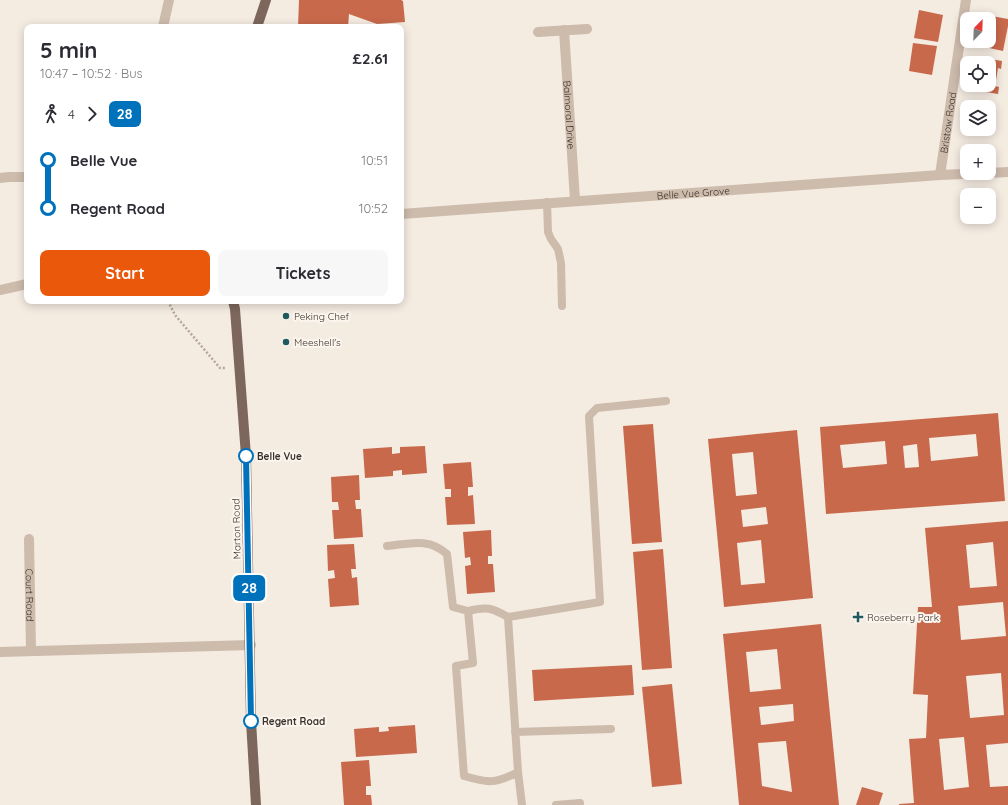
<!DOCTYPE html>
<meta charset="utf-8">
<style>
:root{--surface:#fff;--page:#f7f7f7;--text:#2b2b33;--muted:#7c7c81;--accent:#ea580c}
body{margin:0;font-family:Quicksand,sans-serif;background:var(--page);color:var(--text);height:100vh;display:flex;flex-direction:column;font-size:15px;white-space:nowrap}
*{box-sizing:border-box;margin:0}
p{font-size:13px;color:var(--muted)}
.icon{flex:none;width:22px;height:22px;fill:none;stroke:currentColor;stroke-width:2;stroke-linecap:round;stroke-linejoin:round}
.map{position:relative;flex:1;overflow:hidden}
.details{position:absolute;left:24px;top:24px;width:380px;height:280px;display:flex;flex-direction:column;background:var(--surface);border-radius:8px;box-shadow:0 2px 10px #0003}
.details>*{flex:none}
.badge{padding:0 8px;border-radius:6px;font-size:14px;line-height:26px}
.needle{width:26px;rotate:23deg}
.buttons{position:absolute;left:960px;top:12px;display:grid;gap:8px}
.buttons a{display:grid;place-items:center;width:36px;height:36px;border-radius:8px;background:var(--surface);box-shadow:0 2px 10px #0003;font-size:20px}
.map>.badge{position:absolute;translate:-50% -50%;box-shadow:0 0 0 2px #fff}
.legs{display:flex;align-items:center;gap:6px;height:44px;padding:0 16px;font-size:13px}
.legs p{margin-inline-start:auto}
.head{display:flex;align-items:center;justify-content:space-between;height:68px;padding:0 16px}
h1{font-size:22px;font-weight:700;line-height:30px}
.action{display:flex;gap:8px;margin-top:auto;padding:8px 16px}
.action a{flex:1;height:46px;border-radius:8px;background:var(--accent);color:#fff;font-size:16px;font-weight:700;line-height:46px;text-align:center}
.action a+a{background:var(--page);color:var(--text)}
ul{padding:0 16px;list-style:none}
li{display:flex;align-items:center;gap:14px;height:48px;font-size:15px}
li i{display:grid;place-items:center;width:6px;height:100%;margin:0 5px;background:currentColor}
li i::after{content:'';width:10px;height:10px;margin:-5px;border:3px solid;border-radius:50%;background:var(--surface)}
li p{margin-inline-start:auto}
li:first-child i{background:linear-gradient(#0000 50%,currentColor 0)}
li:last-child i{background:linear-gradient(currentColor 50%,#0000 0)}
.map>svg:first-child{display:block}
.building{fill:#c8694b;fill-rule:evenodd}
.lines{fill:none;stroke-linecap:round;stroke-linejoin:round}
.path{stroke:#b9a596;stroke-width:2.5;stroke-dasharray:2 2;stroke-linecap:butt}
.service{stroke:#cdbbac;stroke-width:8}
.minor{stroke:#cdbbac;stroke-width:10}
.tertiary{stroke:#cdbbac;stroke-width:10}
.primary{stroke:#7d675c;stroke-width:10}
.line-1-casing{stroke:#fff;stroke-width:9}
.line-1{stroke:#0072bc;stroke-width:6}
.poi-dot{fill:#1f5a5e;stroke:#fbf5ee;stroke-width:1.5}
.stop-1-dot{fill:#fff;stroke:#0072bc;stroke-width:2}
.labels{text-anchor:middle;stroke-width:4;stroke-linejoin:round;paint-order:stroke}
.street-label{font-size:10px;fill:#3b302b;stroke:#fbf5ee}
.poi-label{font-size:10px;fill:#3b302b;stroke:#fbf5ee;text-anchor:start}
.stop-label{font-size:10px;font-weight:bold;fill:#3b302b;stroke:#fbf5ee;text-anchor:start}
</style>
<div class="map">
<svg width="1008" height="805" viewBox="0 0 1008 805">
<rect width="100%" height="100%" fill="#f4ebe1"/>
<!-- building -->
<path class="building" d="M299,0H401L403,1L405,22L377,24L349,14L348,27H298Z
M919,10L943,15L938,42L914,38Z
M986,15L1008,19V26L1003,51L980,46L981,41H989V19H986Z
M913,43L937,46L932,75L909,71Z
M978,57L1002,61L1001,69L998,68L995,86L999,87L998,94L974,90V85H989V63H978Z
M998,413L1005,501L826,514L820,427ZM976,434L978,456L931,461L929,438ZM885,441L887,464L843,468L840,445ZM917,444L919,467L905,468L903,446Z
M653,424L662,542L632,544L623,426Z
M797,430L813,598L724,607L708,439ZM753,452L757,494L736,496L732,454ZM766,507L768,524L743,527L741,510ZM761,540L765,583L741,585L737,543Z
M425,446L427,473L402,475V470L393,471V476L365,478L363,449L392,447V454L400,453V447Z
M471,462L473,487H468V496L473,495L475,524L447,525L445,497H451V489H445L443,464Z
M359,475L360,500H355L356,509H361L363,537L334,539L332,510H339L338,502H332L331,477Z
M1008,521V743L986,745L990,787L1008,786V805H899V804L914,803L909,739L926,738L928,695L913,694L918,607H932L925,528ZM993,542L997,586L970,588L966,545ZM1003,602L1006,636L961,640L958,606ZM1001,673L1004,715L970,718L966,676ZM964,737L969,787L944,790L939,739Z
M491,530L492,556H488V564H493L495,592L467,594L465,566L471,565L470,557L465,558L463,532Z
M354,544L356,569H351L352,578L357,577L359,605L330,607L328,579L335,578L334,570L328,571L327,545Z
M663,549L672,668L642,670L633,552Z
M821,624L839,805H739L723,634ZM777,649L781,689L750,692L746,652ZM793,704L794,721L761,725L759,707ZM786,741L792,792L762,786L758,743Z
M632,665L634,695L534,701L532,670Z
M672,684L682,784L652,787L642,687Z
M415,725L417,753L356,757L354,729L379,727V732L389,731L388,727Z
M369,760L371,786H366V795H371L372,805H344L341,762Z
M862,787L883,793L879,805H856Z"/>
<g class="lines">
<!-- path -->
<path class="path" d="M168,301L175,315L220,368H226"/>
<!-- service -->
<path class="service" d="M547,202L548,232L551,239L558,249L561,263L562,306
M387,546C409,544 428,537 447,554L453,607L468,611
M508,617C492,608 487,606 468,611L473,663L456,666L464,776C488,783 495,784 518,772
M515,732L611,729
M522,805L518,772L508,617L600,602L589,416L597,408L666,401
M556,805L580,803"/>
<!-- minor -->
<g class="minor">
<path d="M163,27L169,0"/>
<path id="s1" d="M564,30L575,200"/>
<path d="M538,32L587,29"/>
<path d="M989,173L1008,172"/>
<path id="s2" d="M940,175L966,0"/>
<path d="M0,178L9,177H27"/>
<path id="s3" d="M401,214L940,175L986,173"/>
<path id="s4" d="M29,539L31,651"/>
<path d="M0,652L251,645"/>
</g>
<!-- tertiary -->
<path class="tertiary" d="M0,290L27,284"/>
<!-- primary -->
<path class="primary" d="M257,27L266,0
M233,301L235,309L246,456L251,721L256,805"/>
</g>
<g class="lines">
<!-- line-1 casing -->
<g class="line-1-casing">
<path id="line-1" d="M246,456L251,721"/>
</g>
<!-- line-1 -->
<use href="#line-1" class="line-1"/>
</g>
<!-- markers -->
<g class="poi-dot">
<circle cx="286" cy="316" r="4"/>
<circle cx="286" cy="342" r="4"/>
<path d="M856 611h4v4h4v4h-4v4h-4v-4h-4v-4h4z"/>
</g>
<g class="stop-1-dot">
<circle cx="246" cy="456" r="7"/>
<circle cx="251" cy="721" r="7"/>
</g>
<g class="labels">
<!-- street labels -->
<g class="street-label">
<text dy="4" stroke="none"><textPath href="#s1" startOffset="85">Balmoral Drive</textPath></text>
<text dy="4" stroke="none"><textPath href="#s2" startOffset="53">Bristow Road</textPath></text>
<text dy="4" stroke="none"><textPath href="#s3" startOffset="293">Belle Vue Grove</textPath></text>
<text transform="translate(236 529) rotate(-91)" y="4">Marton Road</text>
<text dy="4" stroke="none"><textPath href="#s4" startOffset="56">Court Road</textPath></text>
</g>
<!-- poi labels -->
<g class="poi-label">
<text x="294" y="320">Peking Chef</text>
<text x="294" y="346">Meeshell's</text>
<text x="867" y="621">Roseberry Park</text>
</g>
<!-- stop labels -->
<g class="stop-label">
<text x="257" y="460">Belle Vue</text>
<text x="262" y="725">Regent Road</text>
</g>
</g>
</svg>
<div class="buttons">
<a><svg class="needle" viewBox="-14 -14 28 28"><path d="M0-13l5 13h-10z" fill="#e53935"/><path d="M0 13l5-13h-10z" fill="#7c7c81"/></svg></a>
<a><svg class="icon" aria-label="locate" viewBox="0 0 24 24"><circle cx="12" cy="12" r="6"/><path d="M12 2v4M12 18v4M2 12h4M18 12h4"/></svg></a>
<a><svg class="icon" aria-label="layers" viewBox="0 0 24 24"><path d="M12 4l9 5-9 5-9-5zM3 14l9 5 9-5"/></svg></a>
<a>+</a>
<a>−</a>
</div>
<b class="badge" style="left:249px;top:588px;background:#0072bc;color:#fff">28</b>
<section class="details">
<div class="head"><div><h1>5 min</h1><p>10:47 – 10:52 · Bus</p></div><b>£2.61</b></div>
<div class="legs"><svg class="icon" aria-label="walk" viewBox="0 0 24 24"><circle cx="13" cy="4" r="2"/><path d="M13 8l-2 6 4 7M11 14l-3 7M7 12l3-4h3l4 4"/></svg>4<svg class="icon" aria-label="forward" viewBox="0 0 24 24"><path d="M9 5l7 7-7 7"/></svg><b class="badge" style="background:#0072bc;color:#fff">28</b></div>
<ul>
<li><i style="color:#0072bc"></i><b>Belle Vue</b><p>10:51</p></li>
<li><i style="color:#0072bc"></i><b>Regent Road</b><p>10:52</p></li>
</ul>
<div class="action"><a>Start</a><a>Tickets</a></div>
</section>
</div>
